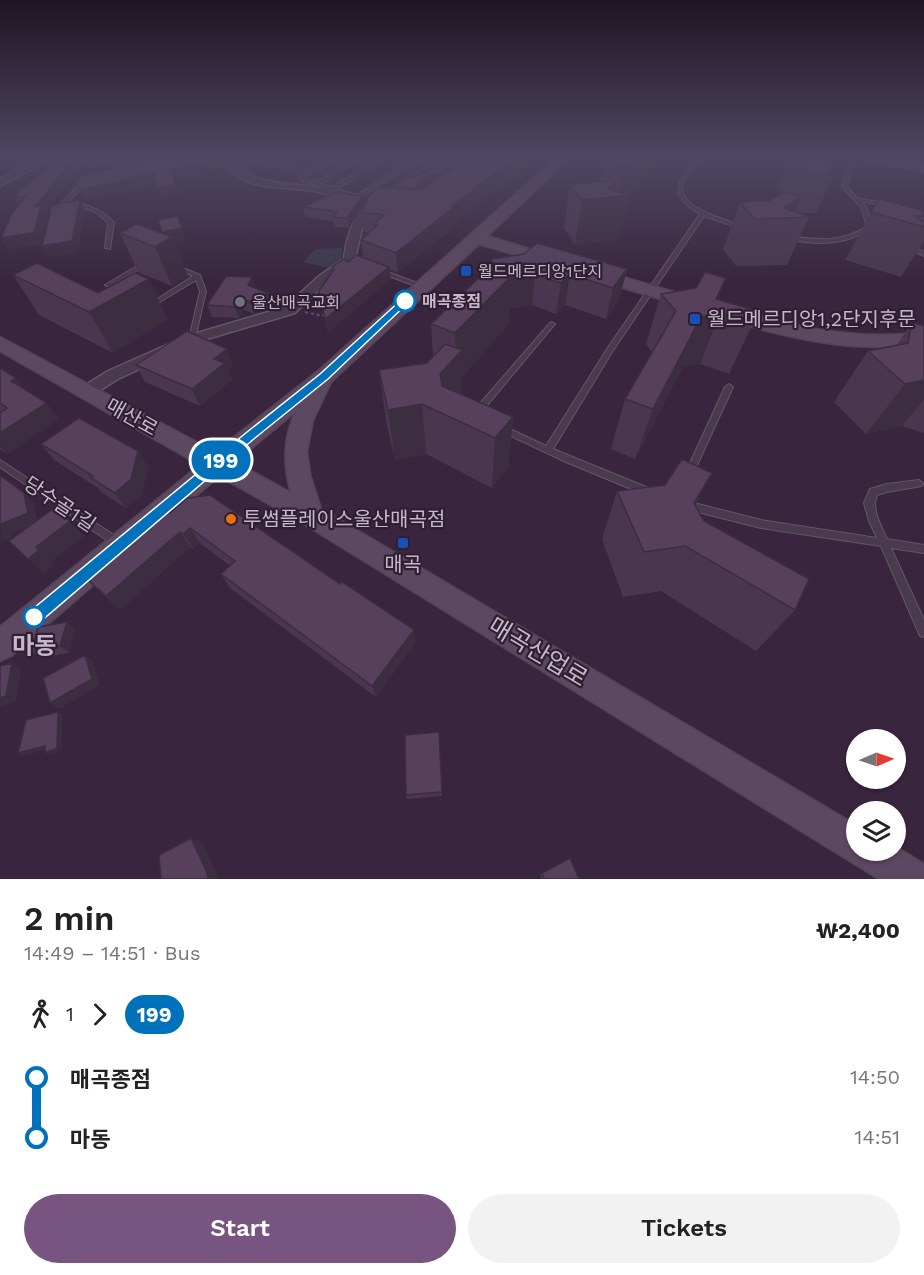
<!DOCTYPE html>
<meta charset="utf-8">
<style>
:root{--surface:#fff;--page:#f2f2f2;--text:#222;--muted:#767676;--accent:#785480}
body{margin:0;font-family:"Work Sans","Noto Sans KR",sans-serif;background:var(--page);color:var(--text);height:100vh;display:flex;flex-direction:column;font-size:22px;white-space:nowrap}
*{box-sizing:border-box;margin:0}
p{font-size:20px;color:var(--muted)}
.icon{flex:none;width:33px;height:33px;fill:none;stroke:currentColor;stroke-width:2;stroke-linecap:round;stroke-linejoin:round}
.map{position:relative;height:879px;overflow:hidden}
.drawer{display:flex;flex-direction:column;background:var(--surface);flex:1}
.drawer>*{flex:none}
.badge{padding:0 12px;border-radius:20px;font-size:21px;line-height:39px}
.needle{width:39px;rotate:88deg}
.tools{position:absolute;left:846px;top:729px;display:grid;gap:12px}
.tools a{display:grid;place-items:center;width:60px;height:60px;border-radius:50%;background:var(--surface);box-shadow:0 2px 4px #0004;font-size:30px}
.map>.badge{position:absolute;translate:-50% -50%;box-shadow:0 0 0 3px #fff}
.legs{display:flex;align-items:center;gap:9px;height:66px;padding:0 24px;font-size:20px}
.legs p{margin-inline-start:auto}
.head{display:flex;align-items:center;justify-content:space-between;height:102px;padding:0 24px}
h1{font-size:33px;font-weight:600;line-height:45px}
.action{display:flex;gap:12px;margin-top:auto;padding:12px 24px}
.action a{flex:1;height:69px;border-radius:36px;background:var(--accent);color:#fff;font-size:24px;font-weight:600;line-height:69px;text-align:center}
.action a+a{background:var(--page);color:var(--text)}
ul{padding:0 24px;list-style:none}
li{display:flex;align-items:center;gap:21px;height:60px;font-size:22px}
li i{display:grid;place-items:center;width:9px;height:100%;margin:0 8px;background:currentColor}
li i::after{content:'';width:15px;height:15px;margin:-8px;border:4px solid;border-radius:50%;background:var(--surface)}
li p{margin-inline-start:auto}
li:first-child i{background:linear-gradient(#0000 50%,currentColor 0)}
li:last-child i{background:linear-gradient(currentColor 50%,#0000 0)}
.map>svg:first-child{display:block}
.green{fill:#3b394f}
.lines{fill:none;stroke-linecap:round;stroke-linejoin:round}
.lane-casing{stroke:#655569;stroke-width:2}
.street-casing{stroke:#655569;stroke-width:3}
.secondary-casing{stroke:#534357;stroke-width:3}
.path{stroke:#5c5469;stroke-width:2;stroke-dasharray:3 3;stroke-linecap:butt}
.lane{fill:#4a3a4e;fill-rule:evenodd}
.street{fill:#4a3a4e;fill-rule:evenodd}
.secondary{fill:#5d4861;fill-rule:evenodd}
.wall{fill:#4a374f;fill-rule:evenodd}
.shaded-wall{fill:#3c2d40}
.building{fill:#56405c;stroke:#3c2d40;stroke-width:1.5}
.line-1{fill:#0072bc;stroke:#fff;stroke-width:1.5}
.transit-dot{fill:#1a4fb4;stroke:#2f1f33;stroke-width:2}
.stop-1-dot{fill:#fff;stroke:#0072bc;stroke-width:3}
.worship-dot{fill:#6b7280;stroke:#2f1f33;stroke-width:2}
.food-dot{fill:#e8710a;stroke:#2f1f33;stroke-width:2}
.labels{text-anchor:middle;stroke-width:4.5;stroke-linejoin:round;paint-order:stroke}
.far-poi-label{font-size:16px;fill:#c6b6c9;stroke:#2f1f33;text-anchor:start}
.far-stop-label{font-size:16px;font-weight:bold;fill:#c6b6c9;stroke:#2f1f33;text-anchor:start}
.poi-label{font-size:20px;fill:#c6b6c9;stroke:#2f1f33;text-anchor:start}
.street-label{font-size:20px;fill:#c6b6c9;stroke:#2f1f33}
.near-stop-label{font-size:24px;font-weight:bold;fill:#c6b6c9;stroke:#2f1f33}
.near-street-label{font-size:24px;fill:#c6b6c9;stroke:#2f1f33}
</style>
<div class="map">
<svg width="924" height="879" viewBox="0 0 924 879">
<rect width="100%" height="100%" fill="#39263e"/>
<!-- green -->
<path class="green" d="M342,248L341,259L328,268L303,262L315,249Z"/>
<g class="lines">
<!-- lane casing -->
<g class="lane-casing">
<path id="lane" d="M104,157H109L61,210H57V208Z
M288,157H293L287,166L304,173L333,157H339L305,177L306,179L316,182L357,157H363L321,184L332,187L382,157H388L337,189L357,195L412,159L445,167L468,161L470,162L445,169L431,166L413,178L411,177V176L427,165L415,162L358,199L302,181L300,175L286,170L282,166Z
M698,157H703C697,165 686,174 683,184C676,210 729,219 744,227L739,228L704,216L614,349L553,449L651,489L652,492L651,495L648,496L566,462L500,431L499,429L503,426L506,427L546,446L609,346L700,214C690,208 683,203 678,192L680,181Z
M851,166L853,167L847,187L857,198L889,204L886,206L861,201L866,207L873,227L872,228C846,246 816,245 786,239V237L788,236C816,240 842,243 867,226L861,207L842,187L849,167Z
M71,202C88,205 102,209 114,223L110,249L105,248L108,223C97,210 85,208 69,205L68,204Z
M906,245H910L924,252V256L906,247Z
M144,262L146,263V265L113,285L122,290V292H118L105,285Z
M178,266L200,275L206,291L195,339L192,341L189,339L200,291L196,280L153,306L151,307L148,305L193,276L176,269V267Z
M382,270L423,285L424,286L423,287H419L380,273V271Z
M552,322L555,324L554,325L484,409L485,414L484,416H478L476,409L477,407L550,323Z
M729,384L733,387L693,474L692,476H686L685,474L725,387Z
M0,460L120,539L122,542L120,545L117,546L114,545L0,467Z
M919,480L922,482L923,484L922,486L887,492L877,495C871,510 881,525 887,539L924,545V553L891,548L924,620V637L920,636L881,546L761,528L686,509L683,508L681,505L683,502L686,501L761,520L877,538L869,521L864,503L870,489L887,484Z"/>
</g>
<!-- street casing -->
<g class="street-casing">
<path id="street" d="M43,157H55L0,186V179Z
M219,157H228C251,190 302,181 337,191C345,194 353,195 359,199L354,202C340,199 327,193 313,191C275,185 243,193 219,157Z
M375,198L380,201L362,229L354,263L327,282L295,313L197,342L118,379L91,396H81L78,392L81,388L108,371L187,336L285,307L319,276L344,259C346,239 355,206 375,198Z"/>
</g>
<!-- secondary casing -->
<g class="secondary-casing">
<path id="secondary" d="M557,157H571L487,236L562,259L564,262L556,267L479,244L331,382L313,420L307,451L310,475L321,509L856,825V850H896V847L924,864V879H879L301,522L219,476L11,656L0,661V627L200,465L0,351V337L215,452L317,372ZM296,411C283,439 283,463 291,493L235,462Z
M861,157H889L924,164V172L867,161Z
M596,269L697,299L700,303L697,307L691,308L590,278L588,274L590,270Z
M725,308C797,325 848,342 924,332V344C853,354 786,338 719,317L716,313L719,309Z"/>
</g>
<!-- path -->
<path class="path" d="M305,312L322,316L327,314"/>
<!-- lane -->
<use href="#lane" class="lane"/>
<!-- street -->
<use href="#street" class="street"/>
<!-- secondary -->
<use href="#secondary" class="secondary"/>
</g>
<!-- wall -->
<path class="wall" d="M23,157H36L31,161H25Z
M66,157L225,168L173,180L179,195L163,198L157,184L86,201L74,175L45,212L47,216L41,244L8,249L1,238L19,205L14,197ZM92,168L94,172L85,174Z
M231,157H277L276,169L253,174L240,165H237Z
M422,157H489L471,160L467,159L448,164Z
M490,157V164L488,167L493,168L500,157H536V159L454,224V227L398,273L390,270L391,279L328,332L319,291L333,272L332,267L363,257L361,240L369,233L364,232L362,212L390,188V187L451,165V170Z
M662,157L629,195L620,239L575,245L564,228L570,185L601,181L604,162Z
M790,157H819L834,175L816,213L796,212L809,217L787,265L736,266L723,249L740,202L769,201L782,193L777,187Z
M904,157H924V161Z
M363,196L364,205L349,228L335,227L334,221L305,217L303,207Z
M879,199L924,211V241L901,277L845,260Z
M120,233L162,234L186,239L174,242L188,276L172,286L138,272Z
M491,259L627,269L619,300L606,319L565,305L556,314L532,305L510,309L509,324L462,377V394L513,417L508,467L492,488L426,454L395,460L386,421L379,370L427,363L433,357L431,324L491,268Z
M13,275L98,293L149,279L167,319L113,353L39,315Z
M252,277L256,288L268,293L272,304L254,314L244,310L239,318L212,317L207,305Z
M726,278L718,299L753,323L729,374L700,364L683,367L635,459L611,449L625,399L652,352L646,344L661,294L696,288Z
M912,322L924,326V433L902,426L866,434L834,402L868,351L896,346Z
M136,365H233L228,369L232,380L200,406L145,382Z
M0,368L59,419L7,454L0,449V413L1,412L0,411Z
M41,444L138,451L148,467L142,495L126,508L103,493L98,488L54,460Z
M617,491L695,506L704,521L795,610L756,651L661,591L623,597L602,539Z
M170,513L415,643L376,697L230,588L221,574L230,566L200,543L193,549L190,547L120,610L88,580L111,561L107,556Z
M75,629L69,653L39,658L31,651Z
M439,732L442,796L407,799L406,795Z
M542,873L579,879H541L540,875Z"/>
<!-- shaded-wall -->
<path class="shaded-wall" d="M29,157H36L31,161Z
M87,157H180L95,175L92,168L78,182L74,175L45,212L47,216L41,244L8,249L1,238L36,206L69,164Z
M235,157H238L240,165H237Z
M274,157H277L276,169L253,174L250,164Z
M448,157H467V159L448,164Z
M471,157H489L471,160Z
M490,157V164L484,176V169Z
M516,157H536V159L454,224V227L398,273L396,253L452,206Z
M633,157H662L629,195H630L620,239L575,245L582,200L608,189L617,180L613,197H618L624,167Z
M221,158L225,168L173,180L179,195L163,198L158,188L170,170Z
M451,165V176L414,200L413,188L421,181Z
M154,173L158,184L86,201L80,190Z
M363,196L364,205L349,228L347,218Z
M801,197L792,217L784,208Z
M80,200L85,211L78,253L49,258L42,246Z
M178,216L186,239L174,242L188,276L172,286L155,247L165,241L162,232Z
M389,267L391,279L328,332L325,319Z
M627,269L619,300L606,319L613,288Z
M570,274L565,305L556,314L561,283Z
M512,275H535L532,305L510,309L509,324L462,377V400L448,416L440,374L456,356L455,333Z
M252,277L256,288L248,285Z
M726,278L712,315L720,313L700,364L683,367L635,459L653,409L701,317L716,299Z
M149,279L167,319L113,353L89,312Z
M268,293L272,304L254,314L251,302Z
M240,298L244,310L239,318L235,307Z
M227,349L233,365L228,369L232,380L200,406L192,389L214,359Z
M16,378L28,394L11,381Z
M924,380V399L902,426L866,434L905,384Z
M47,403L59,419L7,454L0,446V433Z
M422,404L426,454L395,460L388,410Z
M513,417L508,467L492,488L495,438Z
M138,451L148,467L142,495L126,508L115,493Z
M712,473L687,522L670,550L694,503Z
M24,493L34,503L38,523L11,534L12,538L0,543L1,524Z
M70,521L84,536L51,562L54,565L44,573L28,559L36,547Z
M190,528L200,543L193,549L183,534Z
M180,532L190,547L120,610L106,596Z
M67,622L75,629L69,653L60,646Z
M414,630L415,643L376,697L372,686Z
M85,655L93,661L100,685L59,709L50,703Z
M12,663L21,669L16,702L0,707V698Z
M58,712L62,715V750L50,755L45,753Z
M45,746L50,749L23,756L18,753Z
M191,838L203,843L219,879H208Z"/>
<!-- building -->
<path class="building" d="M66,157H87L73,172L69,164L36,206L41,205L34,233L1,238L12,213L26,196L14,197L26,185Z
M98,157H133L90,165Z
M165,157H221V158L170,170L175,185L158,188L154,173L80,190L76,181L82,175Z
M241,157H274V159L250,164Z
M490,157L485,167L468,164L481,160Z
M500,157H516L452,206L454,207L396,253L361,240L377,225L374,224L384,215L362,212L368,197L377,188L420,190L462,164L493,168Z
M609,157H633L624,167L604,162Z
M798,157H819L834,175L812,174Z
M451,165L421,181L413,188L390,187L410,177Z
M617,180L608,189L630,195L582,200L570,185Z
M336,192L363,196L347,218L333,217L337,212L303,207Z
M784,192L801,197L784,208L809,217L754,219L740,202L769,201Z
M879,199L924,211V216H915L924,223V227L871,212Z
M80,200L72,241L42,246L52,205Z
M178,216L182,228L162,232L158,220Z
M137,224L172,237L155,247L120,233Z
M537,243L627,269L613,288L570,274L561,283L535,275L512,278V275L497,270L491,259L524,254Z
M356,255L389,267L325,319L319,291L334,269L332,267L344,259L348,262Z
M37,263L98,293L135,273L149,279L89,312L13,275Z
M490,267L512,275L455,333L431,324Z
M705,272L726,278L716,299L758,311L753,323L720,313L701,317L653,409L625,399L676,311L661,294L696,288Z
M226,276L252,277L248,285L268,293L251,302L240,298L235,307L207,305Z
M912,322L924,326V380L905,384L868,351L908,343Z
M187,331L227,349L214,359L225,363L192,389L136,365Z
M445,344L462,350L440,374L442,386L513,417L495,438L422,404L388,410L379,370L427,363Z
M0,368L16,378L11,381L47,403L0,433V413L7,408L0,403Z
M79,418L138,451L131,479L115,493L91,478L93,476L41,444Z
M682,459L712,473L694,503L704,521L809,579L795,610L685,546L644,552L617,491L665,485Z
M0,475L24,493L28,513L1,524V528H0Z
M210,495L340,584L342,582L414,630L372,686L221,574L235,561L190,528L183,534L180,532L106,596L88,580L112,560L107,556L165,509L170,513L187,498Z
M54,508L70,521L36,547L39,550L28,559L9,541Z
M67,622L60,646L31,651L38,627Z
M85,655L92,679L50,703L43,678Z
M12,663L6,696L0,698V666Z
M58,712L57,748L45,753V746L18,753L26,720Z
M439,732L442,792L406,795L405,735Z
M191,838L207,873L208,879H161L159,855Z
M570,858L579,879H544L542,873Z"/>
<!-- sky -->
<linearGradient id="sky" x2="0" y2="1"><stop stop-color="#1f1522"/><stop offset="0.56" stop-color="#4e4763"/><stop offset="1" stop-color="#4e4763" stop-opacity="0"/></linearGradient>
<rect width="924" height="280" fill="url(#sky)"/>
<!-- line-1 -->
<path class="line-1" d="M402,299L410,301L328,379L255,438L40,622L34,624L29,622L27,617L29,612L247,432L320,374Z"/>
<!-- markers -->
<g class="transit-dot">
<rect x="460" y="265" width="12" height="12" rx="3"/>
<rect x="689" y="313" width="12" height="12" rx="3"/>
<rect x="397" y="537" width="12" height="12" rx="3"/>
</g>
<g class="stop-1-dot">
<circle cx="405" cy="301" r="10"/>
<circle cx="34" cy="617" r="10"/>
</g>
<circle class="worship-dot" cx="240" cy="302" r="6"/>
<circle class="food-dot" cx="231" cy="519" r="6"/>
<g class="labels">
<!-- far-poi labels -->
<g class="far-poi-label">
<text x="478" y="277">월드메르디앙1단지</text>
<text x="252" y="308">울산매곡교회</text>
</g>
<!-- far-stop labels -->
<g class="far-stop-label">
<text x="422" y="307">매곡종점</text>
</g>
<!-- poi labels -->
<g class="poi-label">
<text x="707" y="326">월드메르디앙1,2단지후문</text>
<text x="243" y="526">투썸플레이스울산매곡점</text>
<text x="403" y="571" text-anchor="middle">매곡</text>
</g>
<!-- street labels -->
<g class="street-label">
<text transform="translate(132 417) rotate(29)" y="7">매산로</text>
<text transform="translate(60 504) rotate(34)" y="7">당수골1길</text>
</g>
<!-- near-stop labels -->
<g class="near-stop-label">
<text x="34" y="654">마동</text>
</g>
<!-- near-street labels -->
<g class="near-street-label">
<text transform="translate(538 652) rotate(31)" y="8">매곡산업로</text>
</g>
</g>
</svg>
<div class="tools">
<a><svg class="needle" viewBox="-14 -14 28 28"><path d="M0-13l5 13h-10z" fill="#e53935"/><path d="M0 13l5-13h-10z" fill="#767676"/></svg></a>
<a><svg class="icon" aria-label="layers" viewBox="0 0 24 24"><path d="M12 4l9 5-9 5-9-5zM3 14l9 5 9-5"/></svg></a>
</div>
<b class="badge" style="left:221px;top:460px;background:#0072bc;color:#fff">199</b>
</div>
<section class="drawer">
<div class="head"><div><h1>2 min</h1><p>14:49 – 14:51 · Bus</p></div><b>₩2,400</b></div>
<div class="legs"><svg class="icon" aria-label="walk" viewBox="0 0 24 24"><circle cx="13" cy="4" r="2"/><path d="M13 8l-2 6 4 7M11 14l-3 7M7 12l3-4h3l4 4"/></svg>1<svg class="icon" aria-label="forward" viewBox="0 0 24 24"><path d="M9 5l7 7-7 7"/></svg><b class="badge" style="background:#0072bc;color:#fff">199</b></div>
<ul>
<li><i style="color:#0072bc"></i><b>매곡종점</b><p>14:50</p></li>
<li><i style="color:#0072bc"></i><b>마동</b><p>14:51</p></li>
</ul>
<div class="action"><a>Start</a><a>Tickets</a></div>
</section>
